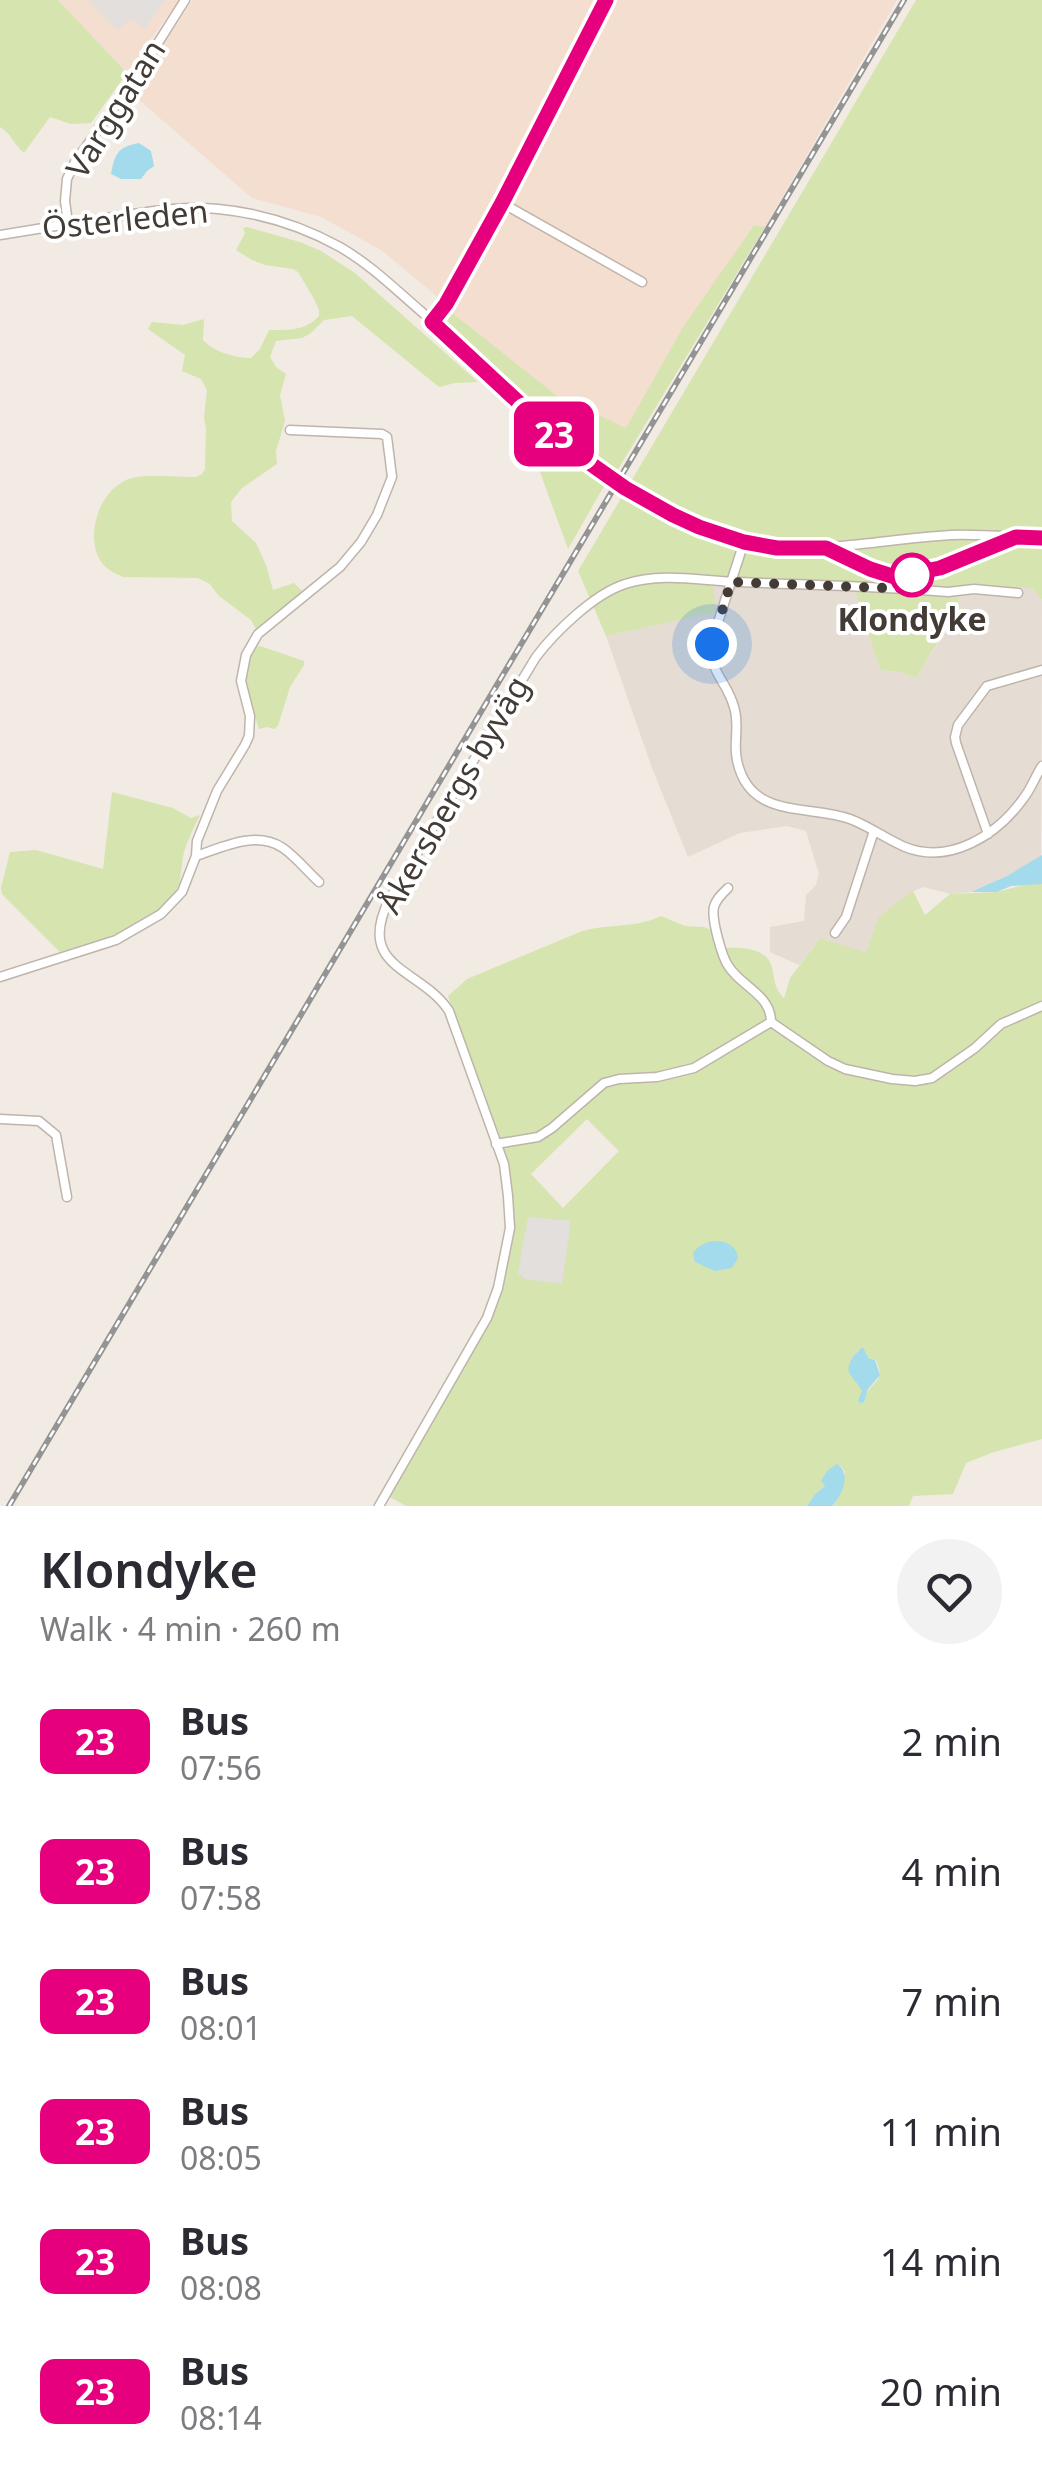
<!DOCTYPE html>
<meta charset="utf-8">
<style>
:root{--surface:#fff;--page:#f2f2f3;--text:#2b2b33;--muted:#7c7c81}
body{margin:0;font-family:"Noto Sans",sans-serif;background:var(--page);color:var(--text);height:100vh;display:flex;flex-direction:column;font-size:38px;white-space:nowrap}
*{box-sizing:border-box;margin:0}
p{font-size:32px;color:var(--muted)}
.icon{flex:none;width:55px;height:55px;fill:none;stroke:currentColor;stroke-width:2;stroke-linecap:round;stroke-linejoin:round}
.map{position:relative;height:1506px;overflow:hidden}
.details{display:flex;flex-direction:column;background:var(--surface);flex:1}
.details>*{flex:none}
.badge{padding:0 20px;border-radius:15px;font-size:35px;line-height:65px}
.you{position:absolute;width:50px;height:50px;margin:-25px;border:8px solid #fff;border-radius:50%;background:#1a73e8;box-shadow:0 0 0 15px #1a73e833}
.map>.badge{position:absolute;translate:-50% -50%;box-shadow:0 0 0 5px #fff}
.round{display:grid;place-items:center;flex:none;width:105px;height:105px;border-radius:52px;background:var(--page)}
.summary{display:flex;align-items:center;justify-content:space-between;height:170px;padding:0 40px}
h1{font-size:48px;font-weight:600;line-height:75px}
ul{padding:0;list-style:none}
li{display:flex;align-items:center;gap:30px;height:130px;padding:0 40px}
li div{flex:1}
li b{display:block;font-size:38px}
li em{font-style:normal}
li .badge{min-width:110px;font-weight:700;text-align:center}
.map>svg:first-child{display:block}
.residential{fill:#e5dcd3}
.commercial{fill:#f3ded0}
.green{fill:#d6e4af;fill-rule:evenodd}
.parking{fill:#e2dfdd}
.water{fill:#a3dbec}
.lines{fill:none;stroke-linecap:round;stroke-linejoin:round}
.minor-casing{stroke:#bfb4ab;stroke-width:11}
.minor{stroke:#fff;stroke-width:8}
.rail-casing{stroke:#949494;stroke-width:6}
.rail{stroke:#fff;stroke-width:2.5;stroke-dasharray:8;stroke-linecap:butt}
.line-casing{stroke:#fff;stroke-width:22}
.line{stroke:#e6007e;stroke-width:15}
.walk{stroke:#433b35;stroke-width:10;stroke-dasharray:0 18}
.stop-dot{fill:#fff;stroke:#e6007e;stroke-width:5}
.labels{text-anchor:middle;stroke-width:8;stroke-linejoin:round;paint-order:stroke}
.street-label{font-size:32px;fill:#433b35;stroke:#fff}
.stop-label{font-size:32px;font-weight:bold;fill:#433b35;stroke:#fff}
</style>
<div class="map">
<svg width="1042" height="1506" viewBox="0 0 1042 1506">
<rect width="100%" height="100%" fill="#f1ebe4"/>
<!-- residential -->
<path class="residential" d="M712,583L856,590L880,670L900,672L916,678L949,626L959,623L966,625L956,593L974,586L1032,588L1042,600L1041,857L1007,876L971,892L950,894L924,887L911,892L880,917L866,954L820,938L799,965L770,952V927L804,921L806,895L816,885L819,874L806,831L787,826L740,833L688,857L652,768L606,636L715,612Z"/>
<!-- commercial -->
<path class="commercial" d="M58,0H179L127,73Z
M193,0H597L496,200L440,299L381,250L321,217L252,198L131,93Z
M612,0H897L765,227L754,225L683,327L626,428L556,395L450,311L505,214Z"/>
<!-- green -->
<path class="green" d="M0,0H58L127,73L91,123L71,124L50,117L24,153C15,146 10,132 0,127Z
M916,0H1042V600L1032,588L974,586L956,594L967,626L959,623L948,626L916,678L900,672L880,670L855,590L713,583L716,612L606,636L578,571Z
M754,225L765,227L617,471L606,467L449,331L445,321L450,311L556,395L626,428L683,327Z
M247,227L300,242L321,251L355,273L478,382L455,383L439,387L352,316L324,320L311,333L302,338L276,341L270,357L276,367L286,374L280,395L285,421L276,451L277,464L242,488L231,502L232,521L256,543L266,565L273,590L294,583L304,593L256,629L251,620L219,596L210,584L198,578L123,577C116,574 108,570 103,564C82,538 100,486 132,478C147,474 179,477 196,477L202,474L205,469L206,428L204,418L207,390L201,379L182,371L185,355L148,329L152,322L183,325L204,319L203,340C214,352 235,358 251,358L260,349L269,330C289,330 305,331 319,316V310L313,297L298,272L293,269L265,265L252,260L236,250L245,233L243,228Z
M527,436H543L604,486L568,549Z
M260,646L304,661V665L290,687L278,726L274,729L267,727L259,729C249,698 239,680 253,648Z
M112,792L173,808L191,818L200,815C194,827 188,839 184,852C181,864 182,879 177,890C159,926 95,941 60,952L2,894L1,888L10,852L36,850L103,869Z
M1028,884H1042V1439L994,1452L966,1463L953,1494L913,1496L909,1506H832L836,1502L845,1472L840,1465L825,1484V1486L815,1494L807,1506H406L390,1497L497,1306L502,1293L514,1226L506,1164L448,996L467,979L580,932C606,923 635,929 661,916L685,926L704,927L713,931L727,960L725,948C742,947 768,948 772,968C775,981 774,988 784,998L790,978L820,938L866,953L879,917L911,892L913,891L925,915L950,894L997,892ZM587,1119L619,1151L563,1208L531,1174ZM858,1350L868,1358L876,1360C887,1384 869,1380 865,1399L861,1386L849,1371L851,1361Z"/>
<!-- parking -->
<path class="parking" d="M88,0H165L145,29L131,19L117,30Z
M528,1217L571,1221L562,1284L525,1279L518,1273Z"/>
<!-- water -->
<path class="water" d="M139,143L151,151L154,166L147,171L141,179H121L111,174C115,154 117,147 139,143Z
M1042,855V884L1011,886L997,892H971L1007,876Z
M719,1241C729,1243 737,1247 738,1258L732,1268L715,1271L695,1262L693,1253C700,1244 707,1241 719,1241Z
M863,1347L868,1358L875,1360L880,1375L868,1389L864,1402L860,1403L858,1400L862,1391C859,1384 851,1378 849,1372C846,1363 857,1351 863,1347Z
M837,1464C852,1473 842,1496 832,1506H807L815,1494L825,1486L821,1481L827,1471Z"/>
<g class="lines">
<!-- minor casing -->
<g class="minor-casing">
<path id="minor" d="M502,203L642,282
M68,223L65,201L67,179L75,162L139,73L185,0
M0,235C35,229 70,224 105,218C143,213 180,205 218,209C261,213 302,226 340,247C371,265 396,290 423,313C509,390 588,482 697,526C791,564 856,541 951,535C981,534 1012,537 1042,538
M432,322L446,304L502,203L606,0
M744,542L711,644C710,674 727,681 734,707C740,725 733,742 737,760C749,820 808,804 850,819C869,826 886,839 905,847C950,865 997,835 1023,799C1031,789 1035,777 1042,766
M988,834L956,743L955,737L958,725L987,686L1042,670
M196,856C223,847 256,830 283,848C296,857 307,871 319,882
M728,888C722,894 716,899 714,907C711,918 722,958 729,967C742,987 771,995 771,1022
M835,933L846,917L874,831
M0,977L116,940L161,914L182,892L196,856L197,841L217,791L245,745L249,736L250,716L241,681L246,655L258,634L340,567L361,542L377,515L392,477L387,437L382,434L290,430
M771,1022L828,1061L845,1069L892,1079L915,1081L932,1078L975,1048L1001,1024L1042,1006
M0,1119L39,1121L56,1135L67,1197
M496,1144L538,1137L552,1128L604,1083L619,1079L657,1077L694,1068L771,1022
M379,1506L487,1318L498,1288L510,1228L508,1196L504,1164L449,1011C421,968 355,969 389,900L536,657C555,632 594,594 625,584C663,572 701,581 740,582C809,585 879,586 948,592L974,589L1018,593"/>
</g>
<!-- minor -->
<use href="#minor" class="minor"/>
<!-- rail casing -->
<g class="rail-casing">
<path id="rail" d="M9,1506L904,0"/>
</g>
<!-- rail -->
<use href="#rail" class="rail"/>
</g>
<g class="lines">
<!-- line casing -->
<g class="line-casing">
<path id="line" d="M606,0L502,203L446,304L432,322L544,426L588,462L625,488L673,515L699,527L744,542L777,548H826L870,569L895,577L940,568L1016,537L1042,538"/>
</g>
<!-- line -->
<use href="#line" class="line"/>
<!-- walk -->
<path class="walk" d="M712,644L731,582L911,589L912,575"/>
</g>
<!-- markers -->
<circle class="stop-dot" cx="912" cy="575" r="20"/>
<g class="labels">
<!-- street labels -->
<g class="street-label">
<text transform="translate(116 109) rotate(-58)" y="11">Varggatan</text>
<text transform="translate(125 220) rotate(-6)" y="11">Österleden</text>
<text transform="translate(454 795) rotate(-60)" y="11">Åkersbergs byväg</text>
</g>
<!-- stop labels -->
<g class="stop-label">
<text x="912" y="631">Klondyke</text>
</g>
</g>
</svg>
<div class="you" style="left:712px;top:644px"></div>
<b class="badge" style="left:554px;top:434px;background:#e6007e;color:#fff">23</b>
</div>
<section class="details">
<div class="summary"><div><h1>Klondyke</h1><p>Walk · 4 min · 260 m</p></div><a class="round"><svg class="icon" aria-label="heart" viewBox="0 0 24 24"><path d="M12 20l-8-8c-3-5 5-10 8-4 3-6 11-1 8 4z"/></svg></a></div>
<ul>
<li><span class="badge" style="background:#e6007e;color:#fff">23</span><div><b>Bus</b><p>07:56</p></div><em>2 min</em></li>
<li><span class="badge" style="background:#e6007e;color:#fff">23</span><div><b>Bus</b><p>07:58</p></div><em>4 min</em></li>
<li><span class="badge" style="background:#e6007e;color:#fff">23</span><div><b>Bus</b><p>08:01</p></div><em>7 min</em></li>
<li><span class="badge" style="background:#e6007e;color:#fff">23</span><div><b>Bus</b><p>08:05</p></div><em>11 min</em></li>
<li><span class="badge" style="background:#e6007e;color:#fff">23</span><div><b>Bus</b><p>08:08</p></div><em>14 min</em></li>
<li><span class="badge" style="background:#e6007e;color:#fff">23</span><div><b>Bus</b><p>08:14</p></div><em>20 min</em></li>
</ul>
</section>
